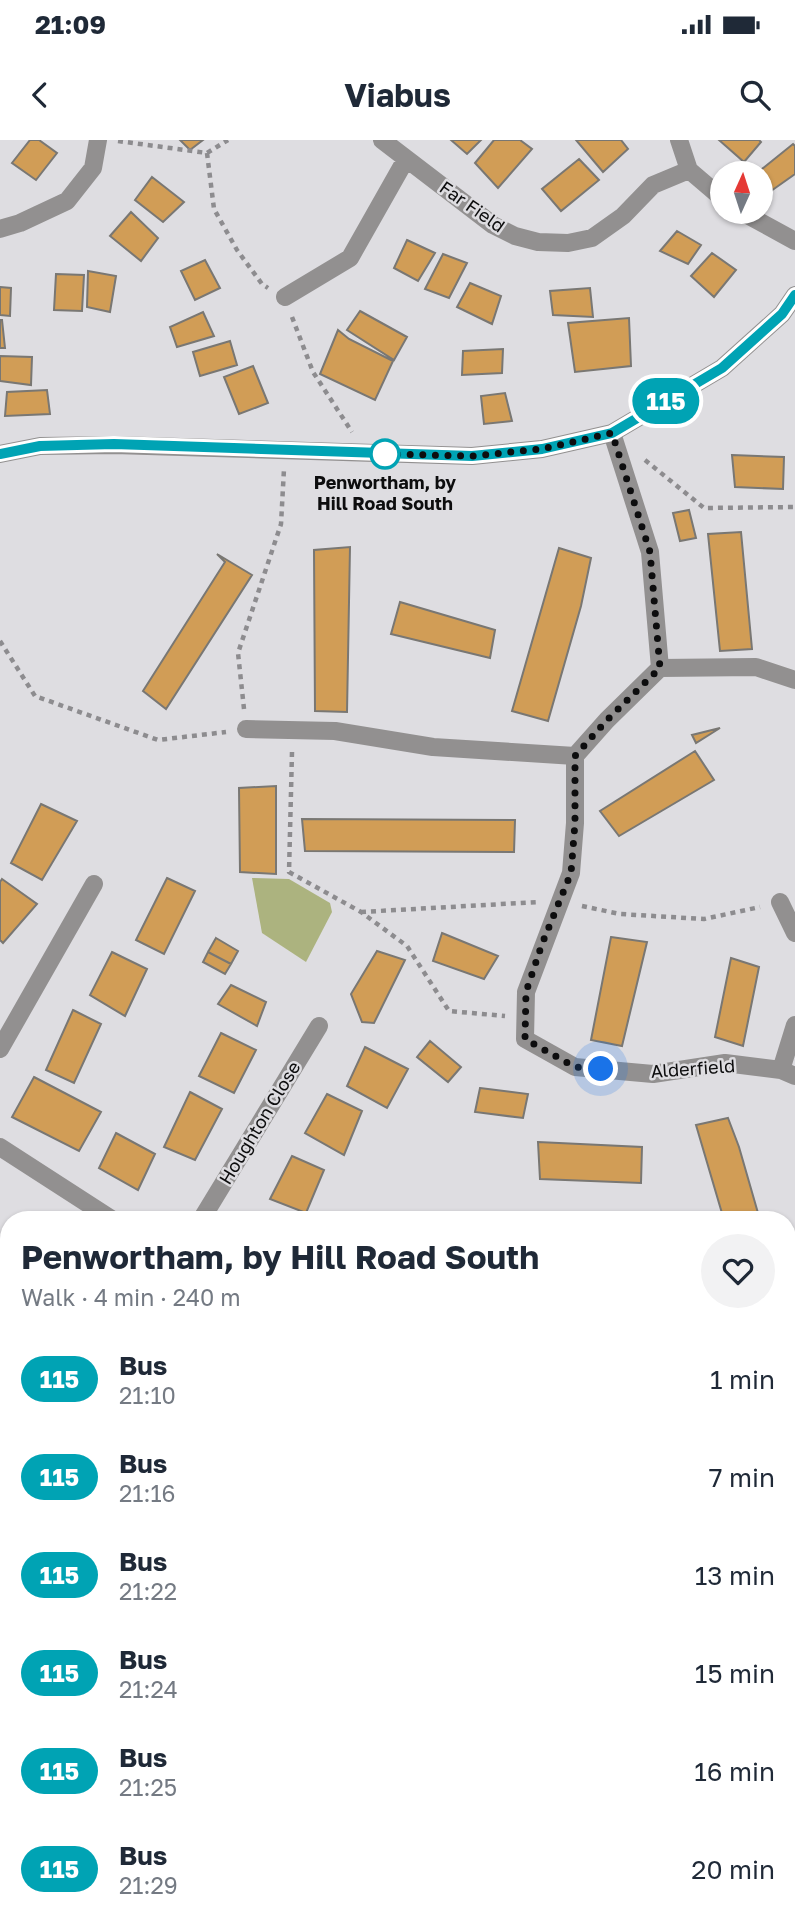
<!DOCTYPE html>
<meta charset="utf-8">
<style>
:root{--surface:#fff;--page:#f2f2f3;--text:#1f2937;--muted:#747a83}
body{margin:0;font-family:"Golos Text",sans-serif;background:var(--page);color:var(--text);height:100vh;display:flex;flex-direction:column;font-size:26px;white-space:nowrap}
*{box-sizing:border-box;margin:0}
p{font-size:23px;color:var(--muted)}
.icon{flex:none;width:38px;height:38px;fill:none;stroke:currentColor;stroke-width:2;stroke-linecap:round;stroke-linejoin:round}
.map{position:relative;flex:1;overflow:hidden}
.details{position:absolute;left:0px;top:1071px;width:796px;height:721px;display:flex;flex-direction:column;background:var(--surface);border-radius:28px 28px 0 0;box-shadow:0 2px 5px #0004}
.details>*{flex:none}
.badge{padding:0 14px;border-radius:23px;font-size:24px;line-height:46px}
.needle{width:46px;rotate:3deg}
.buttons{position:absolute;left:710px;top:21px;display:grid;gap:14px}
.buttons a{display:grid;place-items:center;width:63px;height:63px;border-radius:50%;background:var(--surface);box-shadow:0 2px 5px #0004;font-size:35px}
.you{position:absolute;width:35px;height:35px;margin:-18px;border:5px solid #fff;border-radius:50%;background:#1a73e8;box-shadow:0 0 0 10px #1a73e833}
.map>.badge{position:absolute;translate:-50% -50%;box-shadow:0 0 0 4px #fff}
.round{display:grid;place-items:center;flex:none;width:74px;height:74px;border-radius:37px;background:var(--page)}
.overview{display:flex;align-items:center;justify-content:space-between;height:119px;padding:0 21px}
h1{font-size:33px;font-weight:700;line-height:52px}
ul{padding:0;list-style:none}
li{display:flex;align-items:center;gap:21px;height:98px;padding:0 21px}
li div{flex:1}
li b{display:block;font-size:26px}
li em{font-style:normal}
li .badge{min-width:77px;font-weight:700;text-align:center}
.status{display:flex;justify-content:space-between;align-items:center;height:49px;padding:0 35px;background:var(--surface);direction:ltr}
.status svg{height:19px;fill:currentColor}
header{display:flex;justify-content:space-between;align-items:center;height:91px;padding:0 21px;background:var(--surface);font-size:32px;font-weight:700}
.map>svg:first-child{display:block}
.green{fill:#acb37f}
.building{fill:#d19d56;stroke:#797773;stroke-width:2}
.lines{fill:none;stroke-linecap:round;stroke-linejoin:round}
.path{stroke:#8d8c8f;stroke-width:4.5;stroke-dasharray:5 5;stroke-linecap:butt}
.minor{stroke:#929090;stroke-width:18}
.tertiary{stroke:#929090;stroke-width:18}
.line-casing{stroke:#fff;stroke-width:16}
.line{stroke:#00a3b4;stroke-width:10}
.walk{stroke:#0d0d0e;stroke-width:7;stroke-dasharray:0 12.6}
.stop-dot{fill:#fff;stroke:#00a3b4;stroke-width:3.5}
.labels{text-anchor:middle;stroke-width:5;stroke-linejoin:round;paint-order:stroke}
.street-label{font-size:18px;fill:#0d0d0e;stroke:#dedde1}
.stop-label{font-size:18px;font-weight:bold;fill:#0d0d0e;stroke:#dedde1}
</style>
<div class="status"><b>21:09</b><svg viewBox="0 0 49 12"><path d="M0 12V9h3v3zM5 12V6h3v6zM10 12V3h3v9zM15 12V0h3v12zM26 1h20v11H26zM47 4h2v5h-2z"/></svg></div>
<header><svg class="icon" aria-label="back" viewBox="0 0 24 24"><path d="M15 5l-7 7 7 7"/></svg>Viabus<svg class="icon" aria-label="search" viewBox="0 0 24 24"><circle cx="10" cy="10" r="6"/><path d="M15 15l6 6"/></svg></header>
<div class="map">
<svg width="795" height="1792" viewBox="0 0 795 1792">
<rect width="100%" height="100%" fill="#dedde1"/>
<!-- green -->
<path class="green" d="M252,738L289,739L330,763L332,772L306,822L262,793Z"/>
<!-- building -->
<path class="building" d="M30,0H39L57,13L36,40L12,23Z
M180,0H203L190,10Z
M451,0H481L467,14Z
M494,0H520L532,9L498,48L475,23Z
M576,0H621L628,9L603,32Z
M719,0H759L761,2L744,22Z
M793,4L795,6V34L771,51L761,40V33H757Z
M579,19L599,40L561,71L542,49Z
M152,37L184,62L163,82L135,60Z
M131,72L158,98L141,121L110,96Z
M677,91L701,105L688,124L660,111Z
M407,100L435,113L418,141L394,128Z
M712,113L736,130L714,157L691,136Z
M443,114L467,123L449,158L425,149Z
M205,120L220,148L195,160L181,131Z
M88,131L116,136L110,172L87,167Z
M56,134L84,135L82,171L54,170Z
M470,143L501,156L492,184L457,167Z
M0,147L11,148L10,176L0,175Z
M590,148L593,177L553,175L550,151Z
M360,171L407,197L394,220L347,190Z
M203,172L214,196L177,207L170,187Z
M629,178L631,226L575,232L568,183Z
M0,180H2L5,208H0Z
M338,190L349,199L393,221L375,260L320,234Z
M230,201L237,225L200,236L193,212Z
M503,209L502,233L462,235L463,211Z
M0,216L32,217L31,245L0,241Z
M253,226L268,263L239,274L224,237Z
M47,250L50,274L5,276L7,252Z
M505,253L512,281L484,284L481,256Z
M732,315L784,317L783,349L735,347Z
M689,370L696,398L680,401L673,373Z
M741,392L752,509L720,511L708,394Z
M350,407L347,572L315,571L314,410Z
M559,408L591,418L581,466L548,581L512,571Z
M217,414L252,435L166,569L143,551L225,422Z
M400,462L495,490L490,518L391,494Z
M720,588L696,603L692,595Z
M695,611L714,640L619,696L600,671Z
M276,646V734L240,732L239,648Z
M41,664L77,681L42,740L11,723Z
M302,679L515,680L514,712L305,711Z
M167,738L195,751L164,814L136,800Z
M2,739L37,764L3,803L0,800V742Z
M442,793L498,816L484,839L433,821Z
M611,797L647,802L622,906L591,900Z
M216,798L238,811L231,824L208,812Z
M377,811L405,820L374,883L362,882L351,854Z
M112,812L147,829L125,876L90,855Z
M208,812L231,824L225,834L203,822Z
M731,818L759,827L743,906L715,897Z
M231,845L266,862L257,886L218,864Z
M73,870L101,884L74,943L46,930Z
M221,893L256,910L234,953L199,936Z
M430,901L461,927L448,942L417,917Z
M365,907L408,929L387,968L347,946Z
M34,937L101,972L79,1011L12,977Z
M480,948L528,954L523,978L475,972Z
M190,952L222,969L195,1020L164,1007Z
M327,954L362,971L344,1015L305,993Z
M728,978L739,1007L760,1080H724L696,985Z
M116,993L155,1014L138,1050L99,1028Z
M538,1002L642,1007L641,1043L540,1039Z
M292,1016L324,1030L306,1073L270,1059Z
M788,1158H789L790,1214H788Z
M788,1315H795V1364H788Z
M9,1368V1412L0,1401V1375Z
M795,1399V1464H788V1400Z
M9,1671V1729L0,1722V1679Z
M83,1783H139L133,1792H77Z
M161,1783H168L183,1792H156Z
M738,1783H786V1785L738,1787Z"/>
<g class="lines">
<!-- path -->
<path class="path" d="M118,1L207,13L228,0
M207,13L214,69L237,110L262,144L268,148
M292,177L313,232L352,292
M645,320L704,368L795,367
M0,501L35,556L158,600L226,592
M244,569L238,513L281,384L284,329
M292,612L289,732L361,772L407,806L449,871L505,876
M582,766L620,774L704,779L760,767
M361,772L538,762"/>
<!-- minor -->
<path class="minor" d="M382,0L493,85L515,96L538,102L568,103L592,98L623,76L653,45L689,30L679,0
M689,30L723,59
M742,72L795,101
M0,89L20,83L67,61L93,28L98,0
M285,157L350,118L406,19
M612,293L650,412L660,528L607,580L575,616V683L571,733L526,852L525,899L575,927L653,934L725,923L781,930L795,936
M660,528L756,527L795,540
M246,589L335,591L433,607L575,616
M780,762L795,793
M0,909L94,744
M781,930L795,885
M0,1007L113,1080
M201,1080L319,886
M788,1262H795
M0,1514L9,1505
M690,1792V1783"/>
<!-- tertiary -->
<path class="tertiary" d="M0,314L40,306L114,305L472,316L542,309L612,293L722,228L782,174L795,155
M0,1596L9,1604
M217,1783L229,1792"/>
</g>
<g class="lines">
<!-- line casing -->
<g class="line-casing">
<path id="line" d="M0,314L40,306L114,304L472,316L542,309L612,293L722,228L782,174L795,155"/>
</g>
<!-- line -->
<use href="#line" class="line"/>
<!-- walk -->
<path class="walk" d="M385,314L472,316L542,309L612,293L650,412L660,528L607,580L575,616V683L571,733L542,804L526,852L525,899L575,927L601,929"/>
</g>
<!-- markers -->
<circle class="stop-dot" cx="385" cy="314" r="14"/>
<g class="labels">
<!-- street labels -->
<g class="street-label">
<text transform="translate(472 67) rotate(35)" y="6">Far Field</text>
<text transform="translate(693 929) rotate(-4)" y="6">Alderfield</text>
<text transform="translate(260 983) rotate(-59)" y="6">Houghton Close</text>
</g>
<!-- stop labels -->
<g class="stop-label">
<text x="385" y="349">Penwortham, by<tspan x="385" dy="21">Hill Road South</tspan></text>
</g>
</g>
</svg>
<div class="buttons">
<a><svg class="needle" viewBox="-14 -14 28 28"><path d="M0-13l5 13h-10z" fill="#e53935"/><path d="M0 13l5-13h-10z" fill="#747a83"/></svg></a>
</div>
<div class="you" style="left:601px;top:929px"></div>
<b class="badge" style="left:666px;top:261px;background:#00a3b4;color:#fff">115</b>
<section class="details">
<div class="overview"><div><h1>Penwortham, by Hill Road South</h1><p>Walk · 4 min · 240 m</p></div><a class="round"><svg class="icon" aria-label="heart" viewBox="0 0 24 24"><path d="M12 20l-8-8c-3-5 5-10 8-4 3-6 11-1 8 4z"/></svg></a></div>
<ul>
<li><span class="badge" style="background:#00a3b4;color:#fff">115</span><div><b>Bus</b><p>21:10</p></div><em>1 min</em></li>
<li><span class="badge" style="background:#00a3b4;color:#fff">115</span><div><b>Bus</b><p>21:16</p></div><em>7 min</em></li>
<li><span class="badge" style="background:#00a3b4;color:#fff">115</span><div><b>Bus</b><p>21:22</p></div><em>13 min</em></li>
<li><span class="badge" style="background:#00a3b4;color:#fff">115</span><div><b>Bus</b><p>21:24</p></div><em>15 min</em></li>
<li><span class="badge" style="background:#00a3b4;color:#fff">115</span><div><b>Bus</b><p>21:25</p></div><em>16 min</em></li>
<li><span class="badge" style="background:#00a3b4;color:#fff">115</span><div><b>Bus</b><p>21:29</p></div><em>20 min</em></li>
</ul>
</section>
</div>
